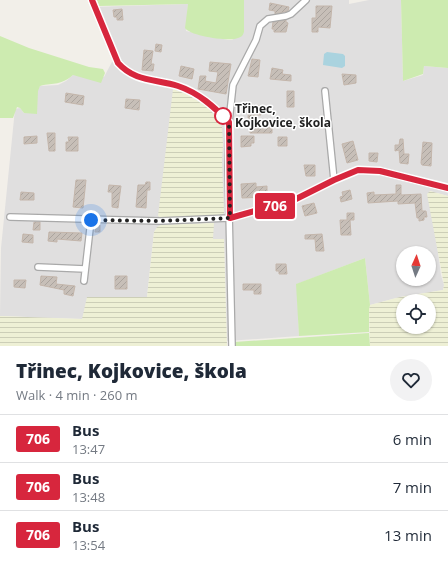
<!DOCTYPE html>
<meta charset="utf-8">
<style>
:root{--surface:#fff;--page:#f2f2f3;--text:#1f2937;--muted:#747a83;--line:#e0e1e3}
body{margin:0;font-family:"Open Sans",sans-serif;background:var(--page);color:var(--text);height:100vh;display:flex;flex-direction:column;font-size:15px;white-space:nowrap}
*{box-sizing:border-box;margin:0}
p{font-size:13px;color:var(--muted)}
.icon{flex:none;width:22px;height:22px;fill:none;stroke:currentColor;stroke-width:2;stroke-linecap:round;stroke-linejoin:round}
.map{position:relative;height:346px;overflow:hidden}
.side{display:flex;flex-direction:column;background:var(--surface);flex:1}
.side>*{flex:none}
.badge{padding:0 8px;border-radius:3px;font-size:14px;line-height:26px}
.needle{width:26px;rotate:3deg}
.controls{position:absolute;left:396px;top:246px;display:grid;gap:8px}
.controls a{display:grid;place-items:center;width:40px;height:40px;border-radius:50%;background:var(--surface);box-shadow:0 1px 3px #0004;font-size:20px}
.you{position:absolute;width:20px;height:20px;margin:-10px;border:3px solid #fff;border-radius:50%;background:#1a73e8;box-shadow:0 0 0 6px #1a73e833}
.map>.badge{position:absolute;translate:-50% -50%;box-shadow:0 0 0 2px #fff}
.round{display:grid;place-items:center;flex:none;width:42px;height:42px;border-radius:21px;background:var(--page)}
.overview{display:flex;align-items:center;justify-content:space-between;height:68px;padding:0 16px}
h1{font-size:19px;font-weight:800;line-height:30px}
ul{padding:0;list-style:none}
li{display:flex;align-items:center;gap:12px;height:48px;padding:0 16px;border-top:1px solid var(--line)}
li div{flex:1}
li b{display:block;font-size:15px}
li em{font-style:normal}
li .badge{min-width:44px;font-weight:700;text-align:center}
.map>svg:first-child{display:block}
.residential{fill:#e0dfdf;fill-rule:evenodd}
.farmland{fill:url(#farmland-rules);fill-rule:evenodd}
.grass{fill:#cdebb0}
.water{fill:#aad3df}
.building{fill:url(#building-hatch);stroke:#c4b6ab}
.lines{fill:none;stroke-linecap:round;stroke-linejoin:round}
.street-casing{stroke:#a9a9a9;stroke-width:8}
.street{stroke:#fff;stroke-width:5.5}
.line-casing{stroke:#fff;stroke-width:9}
.line{stroke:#d7263d;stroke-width:6}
.walk{stroke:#222;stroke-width:4;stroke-dasharray:0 7.2}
.stop-dot{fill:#fff;stroke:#d7263d;stroke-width:2}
.labels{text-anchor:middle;stroke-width:3;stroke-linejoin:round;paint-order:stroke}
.stop-label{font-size:12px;font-weight:bold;fill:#222;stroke:#fff;text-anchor:start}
</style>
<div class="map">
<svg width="448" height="346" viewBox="0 0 448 346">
<defs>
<pattern id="farmland-rules" width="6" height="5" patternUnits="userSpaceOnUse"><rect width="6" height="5" fill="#eef0d5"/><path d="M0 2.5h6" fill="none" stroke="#ccceb7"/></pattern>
<pattern id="building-hatch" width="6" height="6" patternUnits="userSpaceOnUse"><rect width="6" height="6" fill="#c7bfb8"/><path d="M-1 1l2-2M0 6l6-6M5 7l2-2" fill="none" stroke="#aba49e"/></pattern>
</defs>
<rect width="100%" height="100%" fill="#f2efe9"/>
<!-- residential -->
<path class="residential" d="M244,0H349V4L369,0H401L403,81L423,75L424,66L448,68V196L430,191L441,275L444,285L443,290L400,297L370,305L365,258L297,284L299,336L227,341L224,239L213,240V223L161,225L154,232L147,297L83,319L0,316L1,248L15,109L20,108L24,113L40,86L58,85L66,81L73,75L104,77L113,60L91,7L188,4L186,31L228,40H232L244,32ZM403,253H429V279H403Z"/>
<!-- farmland -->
<path class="farmland" d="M173,89L189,95L208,108L215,116L222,127L223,145L222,160L224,213L221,215L164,219L158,216Z
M430,191L448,196V346H370L369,309L370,305L400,297L443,290L444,285L427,194ZM403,301H429V327H403Z
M214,223L213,239H224L227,346H0V316L82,319L87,297H147L154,232L157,227L161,225Z"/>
<!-- grass -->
<path class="grass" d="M97,0H244V32C243,35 242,37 238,38C230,42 190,36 185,28L188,4L99,6Z
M401,0H448V68L424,66L423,74L403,81Z
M0,36L29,48L89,67L103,69L105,73L101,83L73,75C60,86 55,82 40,86L38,91L37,114L24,113L20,108L17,107L13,118H0Z
M365,258L370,305L369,309V332L299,336L296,284Z
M369,333L370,346H234V342Z"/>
<!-- water -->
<path class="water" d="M327,52L343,54L345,56V66L342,68L323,65L324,54Z"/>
<!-- building -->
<path class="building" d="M270,3L289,7L288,11L275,14V11L269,10Z
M316,6H332L330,28L318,27V32H312V18H316Z
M122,9L123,20H117V17H114L113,10Z
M286,20V22L288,23L286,32H274V29H272L273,22Z
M156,44L162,45L161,52L155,51Z
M144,50L153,51L151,64H154L153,71L142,70Z
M252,59L260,60L258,77L248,76Z
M210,62L231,64L226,94L198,89L200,76H206L205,81L216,83L218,72L209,71Z
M181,66L194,69L192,79L179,76Z
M272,68L283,70L282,74L291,75V81L270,79Z
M342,74L356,75V83L344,85Z
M287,91H294V107H287Z
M66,93L84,96L83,105L65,102Z
M126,99L140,100L139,110L125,108Z
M249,105L262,106L261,115H254V119L248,118Z
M253,127L272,128V133H250V128Z
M47,133H55V151H49Z
M37,136V143L24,144V137Z
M241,136H254V143H251V146L241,147Z
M68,137H78V151H66V142H69Z
M278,137H287V146H278Z
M400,139H403L404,154H409L408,164L400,163L399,150L395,151V145H399Z
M353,141L358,160L347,163L342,144Z
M423,142L432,143L431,166L422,165L421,163Z
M369,153H378L377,162L369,161Z
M304,165H315V176H306Z
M76,180H86L83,208L73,207Z
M146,182H150V190H147L146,208L136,207L138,185H145Z
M256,183V187L267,186V197L242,198L241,184Z
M109,185L121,186L118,208L112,207V192H108Z
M396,185H401V195L421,194L422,211H426L427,217H424V220L419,221V218H417L415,203L398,204V201L368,203L367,193L374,192V195L396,194Z
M350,190L352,199L341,202L340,197L343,196L342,192Z
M21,192L34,193V200H20Z
M314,203L317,213L305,216L302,206Z
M347,213H354V220H350L351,235H341L340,220H347Z
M34,222H40V230H33Z
M96,225H100V232H95Z
M49,232L82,233L81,241L57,239V242L48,241Z
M23,234L33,235V243L22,242Z
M322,234L324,251H316L315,239H305V235Z
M276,264H286L287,274H279V271H276Z
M41,276L57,277L56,284L75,286L73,296L64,294V290L40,285Z
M115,276H127V289H115Z
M14,280H26L25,288L14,287Z
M243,284H261V294H254V290H243Z"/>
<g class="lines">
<!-- street casing -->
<g class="street-casing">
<path id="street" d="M92,0L118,63C135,82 157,79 178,86C199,93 214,107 229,122L228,167L232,346
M325,91L334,180
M229,122L233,85L256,40L260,26L268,19L286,16L291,14L306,0
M10,217L160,221L229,218L294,200L334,180L358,170L380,171L448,188
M38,267L85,269
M84,281L91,220"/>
</g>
<!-- street -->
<use href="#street" class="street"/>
</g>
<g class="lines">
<!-- line casing -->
<g class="line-casing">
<path id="line" d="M92,0L118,63C135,82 156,79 178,86C199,93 214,107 229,122L230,218L294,200L334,180L358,170L380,171L448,188"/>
</g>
<!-- line -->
<use href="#line" class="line"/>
<!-- walk -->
<path class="walk" d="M91,220L160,221L230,218L229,122L220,112L223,116"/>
</g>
<!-- markers -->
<circle class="stop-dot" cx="223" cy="116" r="8"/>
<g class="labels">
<!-- stop labels -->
<g class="stop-label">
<text x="235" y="113">Třinec,<tspan x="235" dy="14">Kojkovice, škola</tspan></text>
</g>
</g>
</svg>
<div class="controls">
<a><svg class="needle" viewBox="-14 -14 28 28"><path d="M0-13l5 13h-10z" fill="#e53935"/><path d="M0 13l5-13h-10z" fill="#747a83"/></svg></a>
<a><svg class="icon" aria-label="locate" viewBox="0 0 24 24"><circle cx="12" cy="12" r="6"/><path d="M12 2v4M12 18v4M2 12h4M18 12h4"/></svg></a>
</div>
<div class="you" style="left:91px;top:220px"></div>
<b class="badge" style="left:275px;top:206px;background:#d7263d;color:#fff">706</b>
</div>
<section class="side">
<div class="overview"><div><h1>Třinec, Kojkovice, škola</h1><p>Walk · 4 min · 260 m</p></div><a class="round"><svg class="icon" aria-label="heart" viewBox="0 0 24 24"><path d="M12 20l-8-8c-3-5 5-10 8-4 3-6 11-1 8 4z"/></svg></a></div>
<ul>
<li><span class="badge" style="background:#d7263d;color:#fff">706</span><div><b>Bus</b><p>13:47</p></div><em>6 min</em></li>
<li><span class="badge" style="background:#d7263d;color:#fff">706</span><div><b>Bus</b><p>13:48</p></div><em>7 min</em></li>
<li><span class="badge" style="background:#d7263d;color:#fff">706</span><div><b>Bus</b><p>13:54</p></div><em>13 min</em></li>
</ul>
</section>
